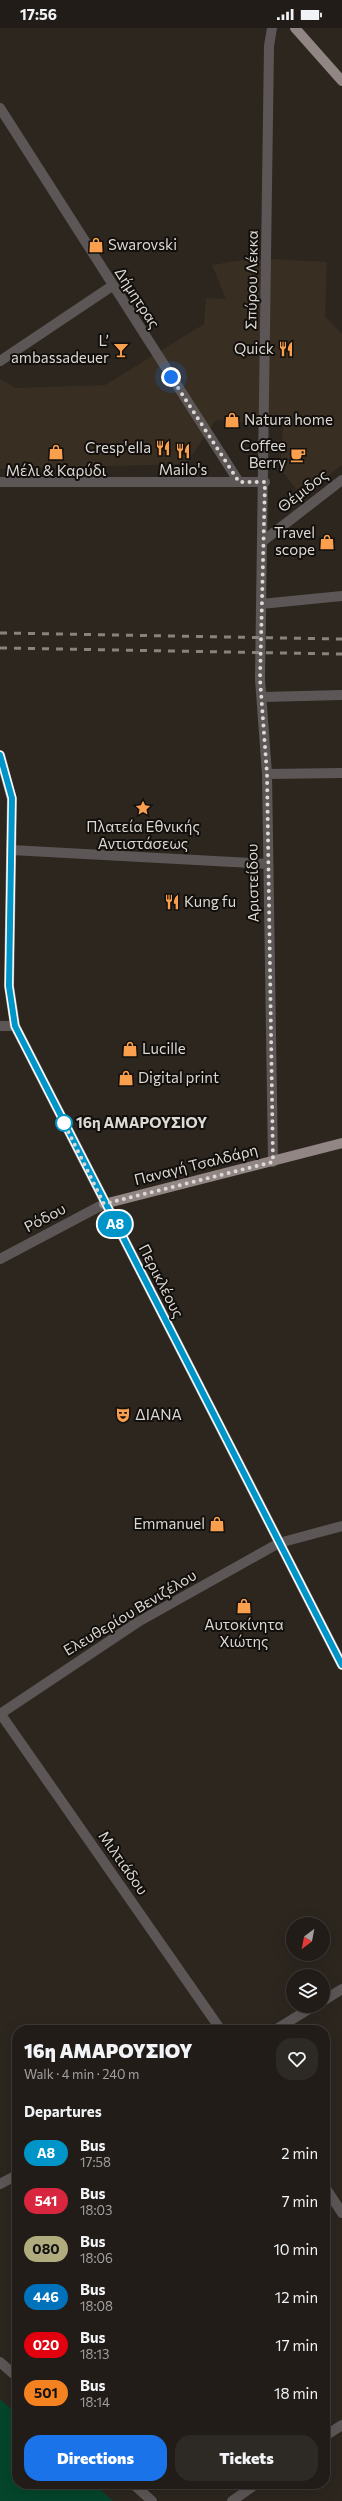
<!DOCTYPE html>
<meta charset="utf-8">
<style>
:root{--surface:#211c17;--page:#2d2924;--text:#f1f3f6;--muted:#a2a1a1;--line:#3e3a36;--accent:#1a73e8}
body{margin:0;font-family:Commissioner,sans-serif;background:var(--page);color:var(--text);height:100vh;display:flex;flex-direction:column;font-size:15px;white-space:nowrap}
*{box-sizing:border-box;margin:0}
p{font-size:13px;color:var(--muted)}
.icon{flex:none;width:22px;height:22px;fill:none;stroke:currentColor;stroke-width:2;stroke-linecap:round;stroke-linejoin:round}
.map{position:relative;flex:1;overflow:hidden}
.details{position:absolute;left:12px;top:1997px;width:318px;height:464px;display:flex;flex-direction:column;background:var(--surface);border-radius:16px;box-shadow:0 4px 16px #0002,0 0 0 1px var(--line)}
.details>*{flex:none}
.badge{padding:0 8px;border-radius:13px;font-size:14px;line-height:26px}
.needle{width:26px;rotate:212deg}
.buttons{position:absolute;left:286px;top:1889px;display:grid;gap:8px}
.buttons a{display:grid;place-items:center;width:44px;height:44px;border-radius:50%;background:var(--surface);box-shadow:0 4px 16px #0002,0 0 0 1px var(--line);font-size:20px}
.you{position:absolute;width:20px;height:20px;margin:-10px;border:3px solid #fff;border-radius:50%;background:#1a73e8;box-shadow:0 0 0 6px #1a73e833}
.map>.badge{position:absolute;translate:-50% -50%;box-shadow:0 0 0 2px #fff}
h2{padding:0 12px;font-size:15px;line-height:36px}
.round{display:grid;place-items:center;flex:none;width:42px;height:42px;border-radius:16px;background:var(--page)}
.head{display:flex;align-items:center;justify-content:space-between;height:68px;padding:0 12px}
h1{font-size:19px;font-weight:800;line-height:30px}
.primary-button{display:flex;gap:8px;margin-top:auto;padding:8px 12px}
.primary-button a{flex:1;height:46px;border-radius:16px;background:var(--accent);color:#fff;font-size:16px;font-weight:800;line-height:46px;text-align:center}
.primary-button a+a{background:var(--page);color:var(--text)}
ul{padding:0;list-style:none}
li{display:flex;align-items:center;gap:12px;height:48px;padding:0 12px}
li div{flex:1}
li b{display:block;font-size:15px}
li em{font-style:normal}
li .badge{min-width:44px;font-weight:700;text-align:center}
.status{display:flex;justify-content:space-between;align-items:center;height:28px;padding:0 20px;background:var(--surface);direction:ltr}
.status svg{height:11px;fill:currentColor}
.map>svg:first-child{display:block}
.built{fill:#382e22}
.green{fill:#04452c}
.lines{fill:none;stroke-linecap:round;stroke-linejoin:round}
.minor{stroke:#5c5756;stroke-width:10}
.major{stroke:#918684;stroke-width:10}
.rail{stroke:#88837d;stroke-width:3;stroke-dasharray:7 7;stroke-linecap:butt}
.line-casing{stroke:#fff;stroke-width:9}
.line{stroke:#0095c8;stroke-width:6}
.walk{stroke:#dcd8d3;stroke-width:4;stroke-dasharray:0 7.2}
.stop-dot{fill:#fff;stroke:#0095c8;stroke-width:2}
.labels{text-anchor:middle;stroke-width:4;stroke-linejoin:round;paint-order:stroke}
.poi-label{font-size:15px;fill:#dcd8d3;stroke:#120f0c;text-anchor:start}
.street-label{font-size:15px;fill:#dcd8d3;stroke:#120f0c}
.stop-label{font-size:15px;font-weight:bold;fill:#dcd8d3;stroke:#120f0c;text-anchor:start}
</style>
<div class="status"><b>17:56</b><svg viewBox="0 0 49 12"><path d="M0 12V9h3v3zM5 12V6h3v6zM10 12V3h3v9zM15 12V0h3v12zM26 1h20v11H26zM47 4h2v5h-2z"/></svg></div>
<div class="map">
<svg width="342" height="2473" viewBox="0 0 342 2473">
<rect width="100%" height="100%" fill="#2c261f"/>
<!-- built -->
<path class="built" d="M254,230L327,234L325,288L342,306V437L302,468L280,441L283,397L216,392L186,436L0,441V351L16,360L105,357L204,296L206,270L226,271L212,237Z"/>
<!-- green -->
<path class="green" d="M0,2371L17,2386V2456H94L113,2473H0Z"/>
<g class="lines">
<!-- minor -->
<path class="minor" d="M272,0L269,18L260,651L267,746L273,1134
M0,80L239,454
M0,333L112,258
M0,454H265
M263,513L342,452
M261,576L342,568
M262,669L342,667
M267,746L342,745
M11,822L268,836
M0,998H15
M0,1231L104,1176
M0,1685L221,2002
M0,1686L138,1594L279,1515L342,1498
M323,1973L342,1961
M275,2002L314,1978
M0,2156L17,2147
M325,2159L342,2185
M0,2334L17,2349
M325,2408L342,2397
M133,2456L152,2473
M232,2473L256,2456"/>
<!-- major -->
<path class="major" d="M295,0L342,53
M0,727L12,771L9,958L15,998L342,1637
M104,1176L342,1115"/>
<!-- rail -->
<path class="rail" d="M0,605L342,611
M0,620L342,626"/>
</g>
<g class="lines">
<!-- line casing -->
<g class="line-casing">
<path id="line" d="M0,727L12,770L9,958L15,998L342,1637"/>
</g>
<!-- line -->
<use href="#line" class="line"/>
<!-- walk -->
<path class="walk" d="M64,1095L63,1093L104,1176L273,1134L267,746L260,651L265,454H239L171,349"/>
</g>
<!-- icons -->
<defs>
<g id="shop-bare" transform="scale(1.2)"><path d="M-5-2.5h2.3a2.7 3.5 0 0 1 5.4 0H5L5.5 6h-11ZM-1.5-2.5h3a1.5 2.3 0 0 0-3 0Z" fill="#f99f4d" stroke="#120f0c" stroke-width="2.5" paint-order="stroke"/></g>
<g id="restaurant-bare" transform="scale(1.2)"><path d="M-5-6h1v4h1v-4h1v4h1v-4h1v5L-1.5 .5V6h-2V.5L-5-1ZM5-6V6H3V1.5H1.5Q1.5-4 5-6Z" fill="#f99f4d" stroke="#120f0c" stroke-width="2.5" paint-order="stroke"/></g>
<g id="bar-bare" transform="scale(1.2)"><path d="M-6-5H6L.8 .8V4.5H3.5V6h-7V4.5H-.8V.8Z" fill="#f99f4d" stroke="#120f0c" stroke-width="2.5" paint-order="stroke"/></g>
<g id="cafe-bare" transform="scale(1.2)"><path d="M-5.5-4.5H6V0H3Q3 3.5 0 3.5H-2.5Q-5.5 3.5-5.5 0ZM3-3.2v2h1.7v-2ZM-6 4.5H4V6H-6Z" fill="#f99f4d" stroke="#120f0c" stroke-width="2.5" paint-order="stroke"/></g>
<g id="sight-bare" transform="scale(1.2)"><path d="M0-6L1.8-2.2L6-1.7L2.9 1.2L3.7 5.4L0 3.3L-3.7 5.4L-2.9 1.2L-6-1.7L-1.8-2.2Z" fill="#f99f4d" stroke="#120f0c" stroke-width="2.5" paint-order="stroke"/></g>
<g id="theatre-bare" transform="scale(1.2)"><path d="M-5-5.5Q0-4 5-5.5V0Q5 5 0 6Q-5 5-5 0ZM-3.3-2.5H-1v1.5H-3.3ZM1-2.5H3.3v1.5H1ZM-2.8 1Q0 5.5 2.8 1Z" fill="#f99f4d" stroke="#120f0c" stroke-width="2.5" paint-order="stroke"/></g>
</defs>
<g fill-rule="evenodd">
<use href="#shop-bare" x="96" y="217"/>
<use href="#restaurant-bare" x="286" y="321"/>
<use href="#bar-bare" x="121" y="322"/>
<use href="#shop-bare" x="232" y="392"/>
<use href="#restaurant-bare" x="163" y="420"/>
<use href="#restaurant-bare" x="183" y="423"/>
<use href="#shop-bare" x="56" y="424"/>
<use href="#cafe-bare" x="298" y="427"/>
<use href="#shop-bare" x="327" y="514"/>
<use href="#sight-bare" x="143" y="780"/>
<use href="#restaurant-bare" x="172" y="874"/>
<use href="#shop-bare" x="130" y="1021"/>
<use href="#shop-bare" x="126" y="1050"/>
<use href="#theatre-bare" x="123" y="1387"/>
<use href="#shop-bare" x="217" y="1496"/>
<use href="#shop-bare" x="244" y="1578"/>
</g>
<!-- markers -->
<circle class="stop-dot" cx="64" cy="1095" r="8"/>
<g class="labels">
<!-- poi labels -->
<g class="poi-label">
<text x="108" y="222">Swarovski</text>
<text x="109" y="318" text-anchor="end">L’<tspan x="109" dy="17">ambassadeuer</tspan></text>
<text x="274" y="326" text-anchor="end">Quick</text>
<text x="244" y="397">Natura home</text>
<text x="286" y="423" text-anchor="end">Coffee<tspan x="286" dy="17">Berry</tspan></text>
<text x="151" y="425" text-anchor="end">Cresp'ella</text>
<text x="183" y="447" text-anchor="middle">Mailo's</text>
<text x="56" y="448" text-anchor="middle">Μέλι &amp; Καρύδι</text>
<text x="315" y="510" text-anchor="end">Travel<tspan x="315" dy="17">scope</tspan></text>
<text x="143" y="804" text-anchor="middle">Πλατεία Εθνικής<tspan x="143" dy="17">Αντιστάσεως</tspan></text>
<text x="184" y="879">Kung fu</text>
<text x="142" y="1026">Lucille</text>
<text x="138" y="1055">Digital print</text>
<text x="135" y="1392">ΔΙΑΝΑ</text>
<text x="205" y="1501" text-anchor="end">Emmanuel</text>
<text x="244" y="1602" text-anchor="middle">Αυτοκίνητα<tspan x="244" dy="17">Χιώτης</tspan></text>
</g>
<!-- street labels -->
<g class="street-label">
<text transform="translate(252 252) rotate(-89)" y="5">Σπύρου Λέκκα</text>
<text transform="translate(137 270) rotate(57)" y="5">Δήμητρας</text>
<text transform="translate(303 463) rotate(-38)" y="5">Θέμιδος</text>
<text transform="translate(253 855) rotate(-91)" y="5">Αριστείδου</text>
<text transform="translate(196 1137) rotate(-14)" y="5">Παναγή Τσαλδάρη</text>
<text transform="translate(45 1190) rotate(-28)" y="5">Ρόδου</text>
<text transform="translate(161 1253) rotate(63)" y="5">Περικλέους</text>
<text transform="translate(130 1585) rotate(-31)" y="5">Ελευθερίου Βενιζέλου</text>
<text transform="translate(123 1835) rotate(55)" y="5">Μιλτιάδου</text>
</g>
<!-- stop labels -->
<g class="stop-label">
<text x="76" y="1100">16η ΑΜΑΡΟΥΣΙΟΥ</text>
</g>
</g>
</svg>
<div class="buttons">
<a><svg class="needle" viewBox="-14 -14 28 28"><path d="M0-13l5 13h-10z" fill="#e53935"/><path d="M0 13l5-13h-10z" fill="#a2a1a1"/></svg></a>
<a><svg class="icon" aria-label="layers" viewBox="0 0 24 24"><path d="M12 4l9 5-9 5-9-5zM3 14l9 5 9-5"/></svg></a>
</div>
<div class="you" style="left:171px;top:349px"></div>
<b class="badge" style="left:115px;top:1196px;background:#0095c8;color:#fff">A8</b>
<section class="details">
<div class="head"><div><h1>16η ΑΜΑΡΟΥΣΙΟΥ</h1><p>Walk · 4 min · 240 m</p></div><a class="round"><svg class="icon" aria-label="heart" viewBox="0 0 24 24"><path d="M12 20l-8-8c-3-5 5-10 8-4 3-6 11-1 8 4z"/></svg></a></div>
<h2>Departures</h2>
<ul>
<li><span class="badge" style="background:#0095c8;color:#fff">A8</span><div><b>Bus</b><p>17:58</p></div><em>2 min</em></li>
<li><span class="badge" style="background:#d7263d;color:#fff">541</span><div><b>Bus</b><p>18:03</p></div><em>7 min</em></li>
<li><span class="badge" style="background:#b1ac7e;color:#111">080</span><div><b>Bus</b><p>18:06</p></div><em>10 min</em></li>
<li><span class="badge" style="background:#0072bc;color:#fff">446</span><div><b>Bus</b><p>18:08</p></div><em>12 min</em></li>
<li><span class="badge" style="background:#e3000f;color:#fff">020</span><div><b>Bus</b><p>18:13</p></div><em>17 min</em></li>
<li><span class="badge" style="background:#f58220;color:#111">501</span><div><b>Bus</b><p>18:14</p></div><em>18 min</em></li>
</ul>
<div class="primary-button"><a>Directions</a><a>Tickets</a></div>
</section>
</div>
